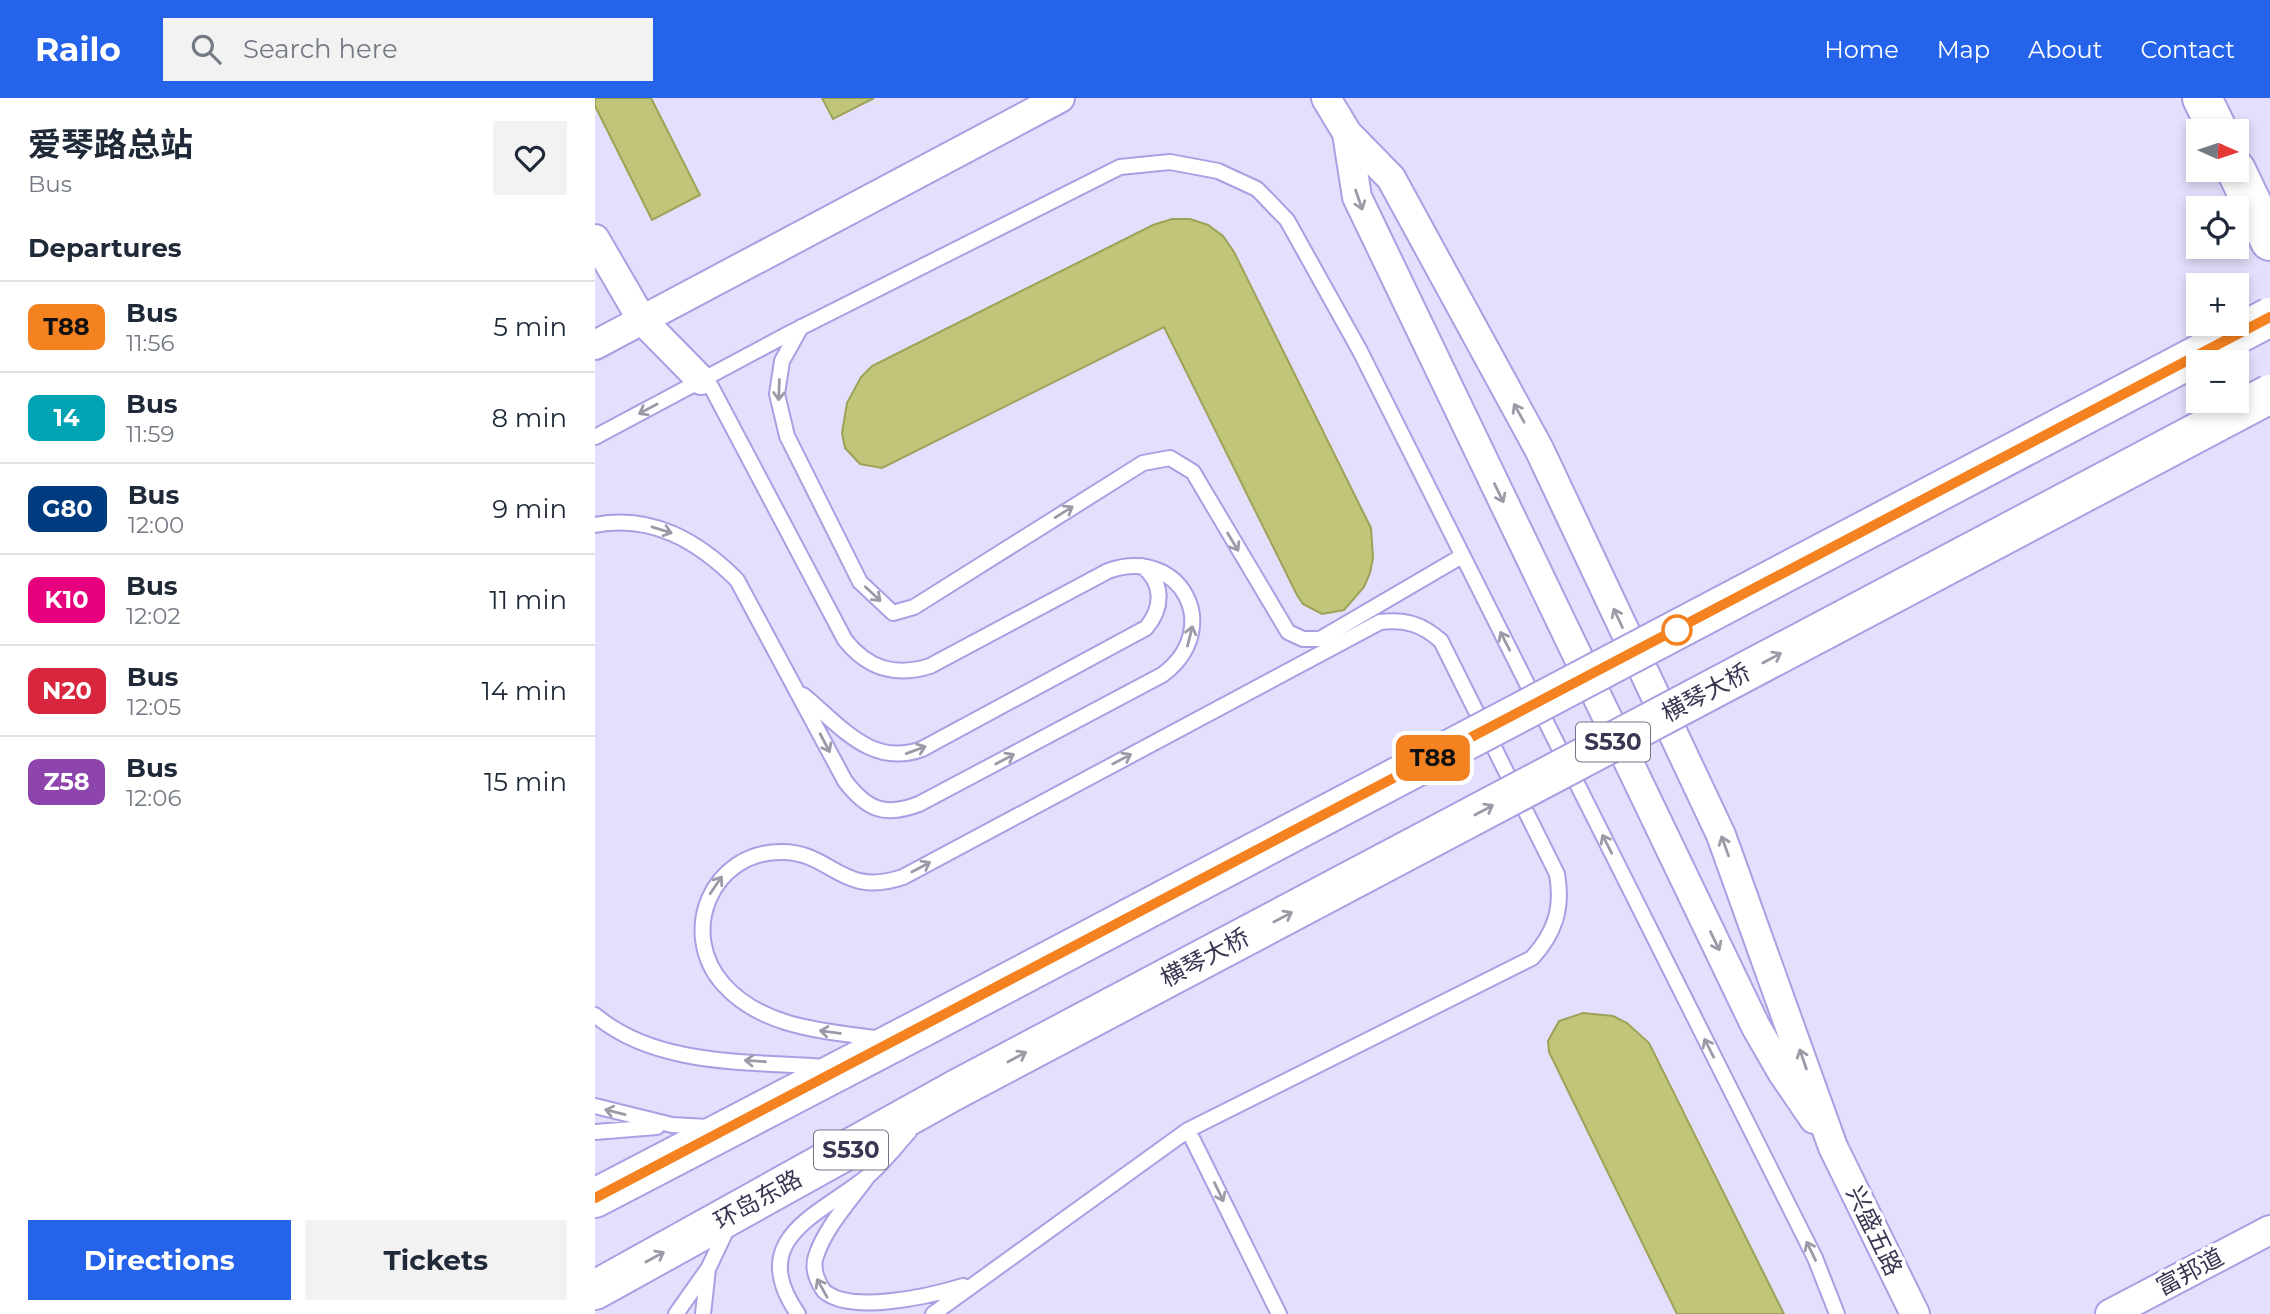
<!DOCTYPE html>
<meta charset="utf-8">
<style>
:root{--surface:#fff;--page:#f2f2f3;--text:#1f2937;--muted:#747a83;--line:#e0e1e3;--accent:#2563eb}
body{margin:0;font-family:Montserrat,"Noto Sans SC",sans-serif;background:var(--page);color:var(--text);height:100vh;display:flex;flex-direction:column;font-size:26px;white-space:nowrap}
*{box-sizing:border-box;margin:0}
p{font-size:23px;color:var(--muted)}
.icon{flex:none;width:38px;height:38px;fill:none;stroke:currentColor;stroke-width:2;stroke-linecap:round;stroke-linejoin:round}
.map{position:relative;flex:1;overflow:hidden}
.sheet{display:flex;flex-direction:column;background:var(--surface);width:595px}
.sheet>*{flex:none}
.badge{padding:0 14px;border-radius:10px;font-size:24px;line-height:46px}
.needle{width:46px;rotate:93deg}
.buttons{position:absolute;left:1591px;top:21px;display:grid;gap:14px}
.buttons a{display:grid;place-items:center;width:63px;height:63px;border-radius:0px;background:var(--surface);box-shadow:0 4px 10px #0003;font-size:35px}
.map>.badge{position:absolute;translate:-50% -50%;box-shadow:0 0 0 4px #fff}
h2{padding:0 28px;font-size:26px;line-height:63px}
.round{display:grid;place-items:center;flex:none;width:74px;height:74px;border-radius:0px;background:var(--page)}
.summary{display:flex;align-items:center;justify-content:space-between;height:119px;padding:0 28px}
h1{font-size:33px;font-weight:700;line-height:52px}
.cta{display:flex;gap:14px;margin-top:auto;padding:14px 28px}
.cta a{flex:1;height:80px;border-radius:0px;background:var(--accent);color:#fff;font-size:28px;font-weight:700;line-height:80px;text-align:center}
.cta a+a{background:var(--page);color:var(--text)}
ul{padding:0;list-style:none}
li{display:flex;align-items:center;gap:21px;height:91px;padding:0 28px;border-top:2px solid var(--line)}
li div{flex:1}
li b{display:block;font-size:26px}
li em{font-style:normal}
li .badge{min-width:77px;font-weight:700;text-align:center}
header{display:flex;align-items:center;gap:42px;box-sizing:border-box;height:98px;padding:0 35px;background:var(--accent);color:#fff}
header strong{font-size:33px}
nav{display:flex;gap:38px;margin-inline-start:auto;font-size:24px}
.search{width:490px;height:63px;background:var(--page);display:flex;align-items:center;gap:18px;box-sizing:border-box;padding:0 24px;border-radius:0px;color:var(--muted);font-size:26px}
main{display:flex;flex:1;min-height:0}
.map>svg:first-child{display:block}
.building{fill:#c1c57a;stroke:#9ea258;stroke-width:2}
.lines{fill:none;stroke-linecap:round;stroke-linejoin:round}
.service-casing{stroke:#aa9fe3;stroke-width:18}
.minor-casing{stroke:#aa9fe3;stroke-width:32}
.secondary-casing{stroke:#aa9fe3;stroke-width:42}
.primary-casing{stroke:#aa9fe3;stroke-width:42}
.service{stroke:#fff;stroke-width:14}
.minor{stroke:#fff;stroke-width:28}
.secondary{stroke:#fff;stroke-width:38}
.primary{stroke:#fff;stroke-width:38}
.primary-bridge-casing{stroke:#aa9fe3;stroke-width:42;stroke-linecap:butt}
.primary-bridge{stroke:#fff;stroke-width:38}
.oneway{stroke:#9d9aa8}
.line-casing{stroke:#fff;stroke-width:16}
.line{stroke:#f58220;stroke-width:10}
.stop-dot{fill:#fff;stroke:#f58220;stroke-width:3.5}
.labels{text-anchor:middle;stroke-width:7;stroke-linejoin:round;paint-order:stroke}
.shield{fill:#fff;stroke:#767286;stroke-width:2}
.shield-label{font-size:23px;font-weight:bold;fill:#3b3652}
.street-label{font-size:24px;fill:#3b3652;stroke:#fff}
</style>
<header>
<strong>Railo</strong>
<div class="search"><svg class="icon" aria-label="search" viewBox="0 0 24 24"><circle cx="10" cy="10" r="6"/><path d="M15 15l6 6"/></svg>Search here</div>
<nav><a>Home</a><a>Map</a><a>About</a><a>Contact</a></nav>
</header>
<main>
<section class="sheet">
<div class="summary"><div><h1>爱琴路总站</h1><p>Bus</p></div><a class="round"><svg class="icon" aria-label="heart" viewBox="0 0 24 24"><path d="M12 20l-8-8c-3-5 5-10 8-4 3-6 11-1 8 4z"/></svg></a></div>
<h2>Departures</h2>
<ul>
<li><span class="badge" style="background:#f58220;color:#111">T88</span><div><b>Bus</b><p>11:56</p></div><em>5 min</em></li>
<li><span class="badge" style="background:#00a3b4;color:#fff">14</span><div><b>Bus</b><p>11:59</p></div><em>8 min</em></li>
<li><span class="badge" style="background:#003b80;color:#fff">G80</span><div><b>Bus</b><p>12:00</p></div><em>9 min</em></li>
<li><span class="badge" style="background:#e6007e;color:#fff">K10</span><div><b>Bus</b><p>12:02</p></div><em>11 min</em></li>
<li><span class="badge" style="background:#d7263d;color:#fff">N20</span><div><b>Bus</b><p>12:05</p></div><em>14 min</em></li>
<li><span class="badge" style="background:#8e44ad;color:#fff">Z58</span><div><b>Bus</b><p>12:06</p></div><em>15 min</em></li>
</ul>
<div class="cta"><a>Directions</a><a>Tickets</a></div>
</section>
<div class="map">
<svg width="1675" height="1216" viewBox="0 0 1675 1216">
<rect width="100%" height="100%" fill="#e3dffc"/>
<!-- building -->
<path class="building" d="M0,0H56L105,97L57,122L0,8Z
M227,0H279L238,21Z
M577,121H595L613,127L628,138L639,154L776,430L778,460L775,475L769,489L749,512L727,516L708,506L702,497L569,229L287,370L265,366L250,350L247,335L252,305L266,279L277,268L558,127Z
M988,915L1018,918L1032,925L1054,945L1189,1216H1082L954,954L953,943L964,923Z"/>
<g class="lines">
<!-- service casing -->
<g class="service-casing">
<path id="service" d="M206,229L187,263L182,296L192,338L265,484L298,515L319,509L548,365L575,360L598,374L693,534L708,541H725L867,458
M0,339L195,235L525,69L575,64L623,73L662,91L692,122L765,253L1220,1160L1242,1216
M0,427C57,416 103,443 142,482L250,683C272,712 290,719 324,706L567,577C630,531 586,447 513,473L335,568C300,579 273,571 250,542L111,279
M208,597C245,627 276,670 327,651L551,530C568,510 569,485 547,468
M0,917C61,969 154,963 230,969
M287,941C232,933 169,931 129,887C82,835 117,753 187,754C237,754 246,800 308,779L785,524C810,521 827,526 846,543L962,776C968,810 960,835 937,860L593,1032L338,1216
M0,1008L77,1027L113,1029
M593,1032L684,1216
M0,1034L62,1029
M274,1077C256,1102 231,1128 221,1158C217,1170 222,1183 229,1193C255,1216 332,1199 368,1188
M81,1216L112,1172
M108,1216L113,1171L132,1131
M203,1216C150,1140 225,1117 273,1078C288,1066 301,1048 314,1034"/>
</g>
<!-- minor casing -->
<g class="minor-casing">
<path id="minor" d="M731,0L752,35L796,80L944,351L1126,737L1238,1049L1320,1216
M752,35L762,99L1161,929L1187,974L1219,1021
M0,141L47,222L106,282
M0,247L465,0
M1515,1216L1675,1132"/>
</g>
<!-- secondary casing -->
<g class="secondary-casing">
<path id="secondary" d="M1607,0L1623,33
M1641,72L1675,143"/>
</g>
<!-- primary casing -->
<g class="primary-casing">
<path id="primary" d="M0,1100L328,929
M0,1192L362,991"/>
</g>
<!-- service -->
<use href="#service" class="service"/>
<!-- minor -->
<use href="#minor" class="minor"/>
<!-- secondary -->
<use href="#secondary" class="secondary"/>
<!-- primary -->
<use href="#primary" class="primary"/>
<!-- primary-bridge casing -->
<g class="primary-bridge-casing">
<path id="primary-bridge" d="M328,929L1675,219
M362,991L1675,296"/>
</g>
<!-- primary-bridge -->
<use href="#primary-bridge" class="primary-bridge"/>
</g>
<!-- one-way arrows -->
<defs><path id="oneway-shaft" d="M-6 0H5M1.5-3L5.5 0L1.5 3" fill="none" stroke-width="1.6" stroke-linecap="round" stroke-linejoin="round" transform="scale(1.75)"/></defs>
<g class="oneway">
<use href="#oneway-shaft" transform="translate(764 102) rotate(71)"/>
<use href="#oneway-shaft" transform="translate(184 292) rotate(92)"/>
<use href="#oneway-shaft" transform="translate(53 311) rotate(152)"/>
<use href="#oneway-shaft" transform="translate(924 315) rotate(-119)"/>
<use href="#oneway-shaft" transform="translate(904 395) rotate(64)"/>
<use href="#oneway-shaft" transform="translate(469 414) rotate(-32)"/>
<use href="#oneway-shaft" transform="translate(67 432) rotate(17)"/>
<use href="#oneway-shaft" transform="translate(638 444) rotate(59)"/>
<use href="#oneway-shaft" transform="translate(278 496) rotate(43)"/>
<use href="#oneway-shaft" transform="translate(1023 520) rotate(-115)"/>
<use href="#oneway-shaft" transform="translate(595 538) rotate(-76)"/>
<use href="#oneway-shaft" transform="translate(910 543) rotate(-117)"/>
<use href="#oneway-shaft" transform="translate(1177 560) rotate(-28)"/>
<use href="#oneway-shaft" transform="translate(230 645) rotate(62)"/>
<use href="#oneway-shaft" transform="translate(321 652) rotate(-20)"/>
<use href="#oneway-shaft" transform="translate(410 661) rotate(-28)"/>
<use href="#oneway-shaft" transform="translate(527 661) rotate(-28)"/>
<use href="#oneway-shaft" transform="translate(889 712) rotate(-28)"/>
<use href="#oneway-shaft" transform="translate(1012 746) rotate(-117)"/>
<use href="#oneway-shaft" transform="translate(1130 748) rotate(-110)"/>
<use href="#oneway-shaft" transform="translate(326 769) rotate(-28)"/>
<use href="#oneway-shaft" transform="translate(121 787) rotate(-56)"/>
<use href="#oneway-shaft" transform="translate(688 819) rotate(-28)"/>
<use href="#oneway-shaft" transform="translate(1120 843) rotate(64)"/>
<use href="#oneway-shaft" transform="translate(235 934) rotate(-172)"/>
<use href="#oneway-shaft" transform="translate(1114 950) rotate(-117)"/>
<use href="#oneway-shaft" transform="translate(422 959) rotate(-28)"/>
<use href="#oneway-shaft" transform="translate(1208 961) rotate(-109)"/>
<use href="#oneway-shaft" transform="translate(160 963) rotate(-176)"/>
<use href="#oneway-shaft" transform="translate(20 1014) rotate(-166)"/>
<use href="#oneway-shaft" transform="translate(624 1094) rotate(64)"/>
<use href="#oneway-shaft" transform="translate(1216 1153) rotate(-116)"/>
<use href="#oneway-shaft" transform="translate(60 1159) rotate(-29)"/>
<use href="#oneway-shaft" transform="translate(227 1190) rotate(-119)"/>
</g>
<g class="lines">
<!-- line casing -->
<g class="line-casing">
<path id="line" d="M0,1100L1675,219"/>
</g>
<!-- line -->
<use href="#line" class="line"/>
</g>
<!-- markers -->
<circle class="stop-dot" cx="1082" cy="532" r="14"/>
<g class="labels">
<!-- shield labels -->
<g class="shield">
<rect x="981" y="624.5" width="74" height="39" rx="5"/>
<rect x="219" y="1032.5" width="74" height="39" rx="5"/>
</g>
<g class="shield-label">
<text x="1018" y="652">S530</text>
<text x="256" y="1060">S530</text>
</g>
<!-- street labels -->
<g class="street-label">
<text transform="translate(1111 595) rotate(-28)" y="8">横琴大桥</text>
<text transform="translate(610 860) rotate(-28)" y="8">横琴大桥</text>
<text transform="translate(163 1102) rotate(-29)" y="8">环岛东路</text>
<text transform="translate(1279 1133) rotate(64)" y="8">兴盛五路</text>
<text transform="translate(1595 1174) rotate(-28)" y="8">富邦道</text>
</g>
</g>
</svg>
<div class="buttons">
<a><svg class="needle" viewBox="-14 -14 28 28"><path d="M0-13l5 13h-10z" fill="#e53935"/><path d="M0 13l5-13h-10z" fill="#747a83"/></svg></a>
<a><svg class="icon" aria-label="locate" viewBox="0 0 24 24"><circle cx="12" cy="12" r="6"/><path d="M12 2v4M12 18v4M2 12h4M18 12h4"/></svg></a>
<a>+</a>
<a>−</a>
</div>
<b class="badge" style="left:838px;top:660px;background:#f58220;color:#111">T88</b>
</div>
</main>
